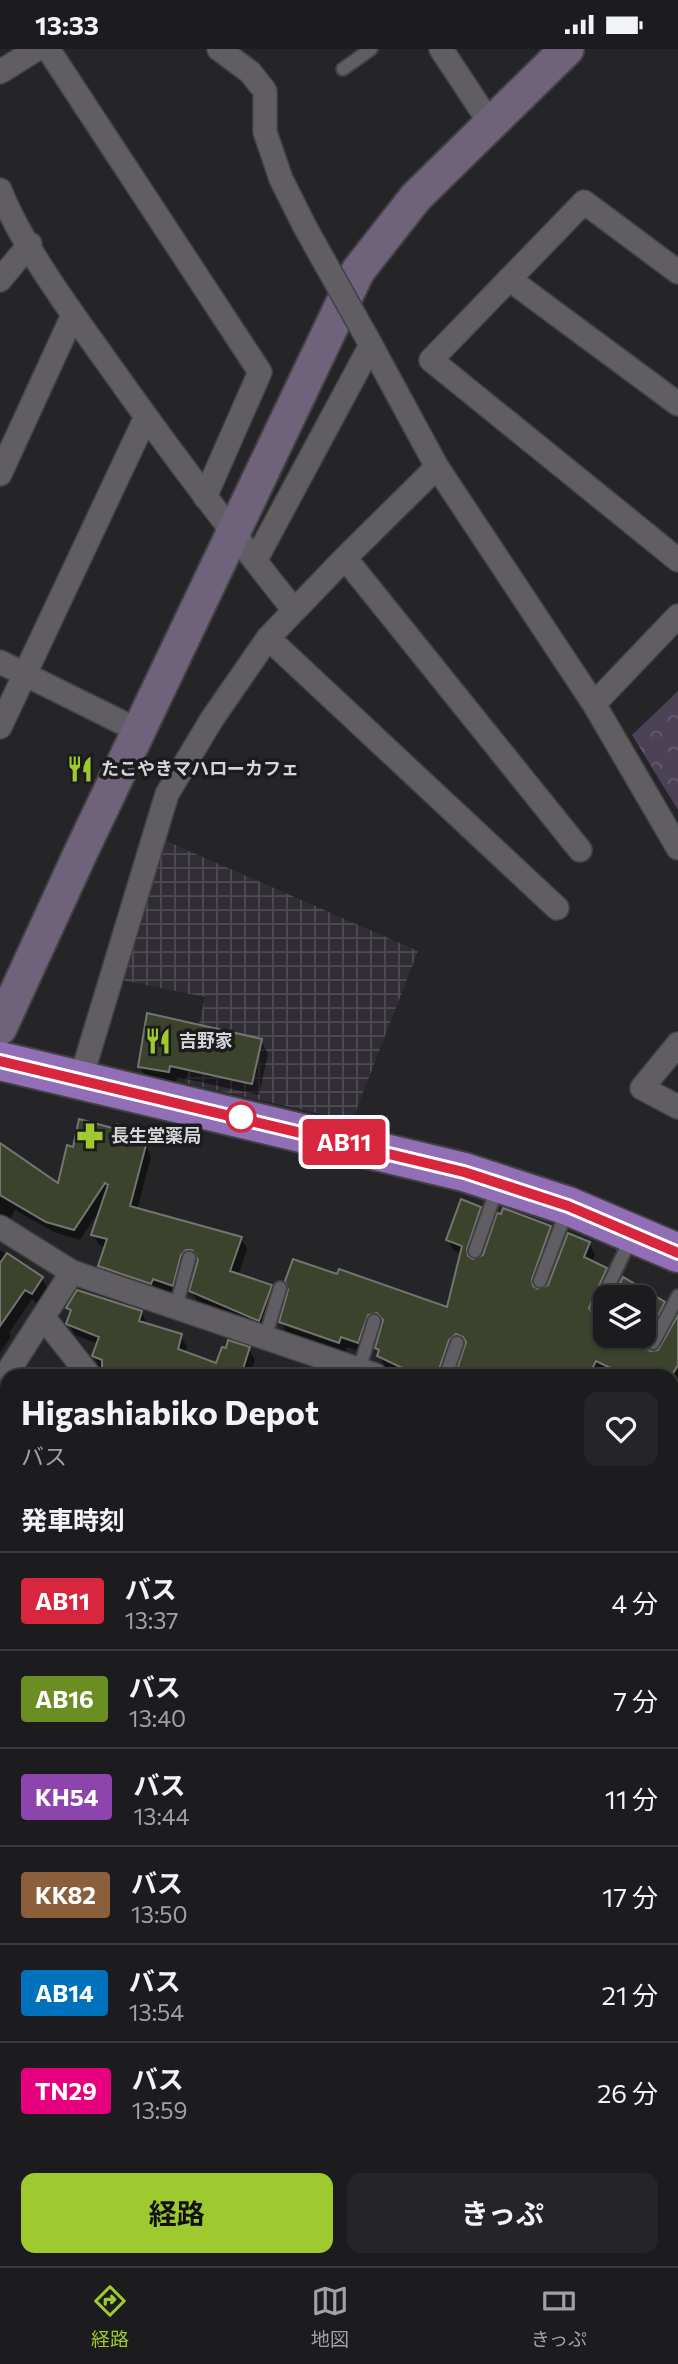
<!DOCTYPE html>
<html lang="ja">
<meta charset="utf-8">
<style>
:root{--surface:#1c1b1d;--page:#252426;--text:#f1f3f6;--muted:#a0a1a4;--line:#3a393b;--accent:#9eca2f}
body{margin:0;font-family:Commissioner,"Noto Sans JP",sans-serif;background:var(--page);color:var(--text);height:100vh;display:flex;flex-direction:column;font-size:26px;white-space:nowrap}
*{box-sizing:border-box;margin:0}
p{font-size:23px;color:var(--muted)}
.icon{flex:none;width:38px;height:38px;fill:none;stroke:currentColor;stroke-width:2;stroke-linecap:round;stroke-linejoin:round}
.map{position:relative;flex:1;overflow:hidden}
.panel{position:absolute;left:0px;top:1320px;width:679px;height:898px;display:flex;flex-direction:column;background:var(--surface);border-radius:21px 21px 0 0;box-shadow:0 2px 5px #0004,0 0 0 2px var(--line)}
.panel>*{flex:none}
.badge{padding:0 14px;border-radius:5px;font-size:24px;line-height:46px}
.fabs{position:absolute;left:593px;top:1236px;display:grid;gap:14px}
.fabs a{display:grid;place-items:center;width:63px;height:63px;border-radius:14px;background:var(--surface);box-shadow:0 2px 5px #0004,0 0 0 2px var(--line);font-size:35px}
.map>.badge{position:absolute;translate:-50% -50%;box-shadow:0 0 0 4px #fff}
h2{padding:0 21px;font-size:26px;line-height:63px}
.round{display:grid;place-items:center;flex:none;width:74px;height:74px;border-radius:14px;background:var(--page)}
.overview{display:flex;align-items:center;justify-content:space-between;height:119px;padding:0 21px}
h1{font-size:33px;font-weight:700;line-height:52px}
.cta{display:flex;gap:14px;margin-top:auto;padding:14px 21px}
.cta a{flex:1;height:80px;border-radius:14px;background:var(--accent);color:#111;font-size:28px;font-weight:700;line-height:80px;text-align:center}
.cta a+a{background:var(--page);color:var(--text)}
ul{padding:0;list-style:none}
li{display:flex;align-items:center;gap:21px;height:98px;padding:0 21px;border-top:2px solid var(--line)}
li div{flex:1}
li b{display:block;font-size:26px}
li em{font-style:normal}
li .badge{min-width:77px;font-weight:700;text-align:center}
.status{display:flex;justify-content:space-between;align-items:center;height:49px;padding:0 35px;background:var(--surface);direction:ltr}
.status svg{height:19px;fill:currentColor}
.menu{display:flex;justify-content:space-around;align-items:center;height:98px;border-top:2px solid var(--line);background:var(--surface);font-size:19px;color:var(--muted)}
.menu a{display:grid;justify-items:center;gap:4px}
.menu .selected{color:var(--accent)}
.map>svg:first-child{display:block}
.built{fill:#312d35}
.industrial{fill:url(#industrial-grid)}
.forest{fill:url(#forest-crowns)}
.shadow{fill:#0007;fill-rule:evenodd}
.building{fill:#3b432c;stroke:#737571;stroke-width:2}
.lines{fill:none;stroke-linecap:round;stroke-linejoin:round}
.lane-casing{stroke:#424144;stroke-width:16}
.street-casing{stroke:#424144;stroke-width:26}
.secondary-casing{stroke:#424144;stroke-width:37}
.highway-casing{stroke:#424144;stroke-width:42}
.lane{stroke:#605e62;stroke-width:12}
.street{stroke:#605e62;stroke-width:23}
.secondary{stroke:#6f637c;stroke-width:33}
.highway{stroke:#926eb7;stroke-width:38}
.rail{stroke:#bdbcbe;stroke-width:5;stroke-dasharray:10 5;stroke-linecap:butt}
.street-bridge-casing{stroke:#424144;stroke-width:26;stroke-linecap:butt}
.street-bridge{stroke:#605e62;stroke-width:23}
.line-casing{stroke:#fff;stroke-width:16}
.line{stroke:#d7263d;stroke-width:10}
.stop-dot{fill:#fff;stroke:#d7263d;stroke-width:3.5}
.labels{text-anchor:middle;stroke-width:7;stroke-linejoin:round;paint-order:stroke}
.poi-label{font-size:18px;font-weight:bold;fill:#d6d5d7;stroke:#1c1b1e;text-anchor:start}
</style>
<div class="status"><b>13:33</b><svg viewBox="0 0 49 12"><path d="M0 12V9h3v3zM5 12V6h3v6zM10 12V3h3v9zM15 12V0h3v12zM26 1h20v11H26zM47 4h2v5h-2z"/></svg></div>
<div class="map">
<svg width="678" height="2217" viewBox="0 0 678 2217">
<defs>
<pattern id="industrial-grid" width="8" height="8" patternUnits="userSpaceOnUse" patternTransform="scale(1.75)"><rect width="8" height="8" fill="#312d35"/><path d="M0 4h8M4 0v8" fill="none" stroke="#4e4b52"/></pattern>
<pattern id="forest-crowns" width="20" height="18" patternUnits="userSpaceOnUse" patternTransform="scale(1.75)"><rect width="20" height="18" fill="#4c4256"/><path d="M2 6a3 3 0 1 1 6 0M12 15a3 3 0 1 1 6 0" fill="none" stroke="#655c6e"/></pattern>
</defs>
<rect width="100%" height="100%" fill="#252427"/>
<!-- built -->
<path class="built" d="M678,1495V1905L672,1894V1497Z"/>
<!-- industrial -->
<path class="industrial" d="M157,788L418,902L352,1072L185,1034L205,948L116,930Z"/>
<!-- forest -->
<path class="forest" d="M678,642V761L632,686Z"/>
<!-- shadow -->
<path class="shadow" d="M261,992L268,1004L259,1046L177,1028L176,1035L147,1030L140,1018Z
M117,1082L141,1084L151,1108L137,1161L241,1189L247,1200L238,1227L270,1238L277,1249L268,1279L198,1253L191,1242L199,1211H192L178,1247L159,1240L157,1245L106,1228L100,1217L106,1198L100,1197L93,1186L101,1159L80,1191L54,1183L15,1161L7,1175L0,1179V1096L59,1137L74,1100Z
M480,1159L486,1170L472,1212L550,1179L557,1190L537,1242H543L589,1194L595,1205L592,1214L606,1221L612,1232L595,1269L606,1286H644V1248L623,1230L664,1254L670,1265L650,1303L662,1300L678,1271V1338L672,1348V1326H457L467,1297L461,1296L446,1326H403L385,1318L379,1307L377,1299L383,1275L373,1277L364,1304L347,1298L345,1304L287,1284L281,1273L290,1241L448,1260L462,1205L454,1202L448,1191ZM661,1257H665L642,1299L639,1297Z
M0,1201L42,1229L48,1240L38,1255L32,1250L9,1284L11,1287L0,1304Z
M68,1259L141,1263L146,1272L114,1326H104L94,1308L99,1295L75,1286L70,1277L72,1266Z
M155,1279L181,1287L187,1298L185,1305L217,1316L249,1300L255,1311L250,1326H138Z
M0,1352L7,1356V1397L0,1393Z
M672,1403L678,1406V1456L672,1453Z
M0,1469L7,1473V1513L0,1523Z
M678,1532V1614L672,1601V1535Z
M0,1535L7,1540V1595L1,1603L7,1607V1637L0,1648Z
M0,1801L7,1805V1961L0,1965Z
M672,1962L678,1971V2161L672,2163Z
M0,1972L7,1973V2012L0,2022Z
M0,2024L7,2025V2145L0,2140Z
M672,2184L678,2189V2217H652L645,2210H672Z
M122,2210H196L194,2217H133Z
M357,2210H416L423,2217H364Z
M501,2210H563L570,2217H509Z"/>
<!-- building -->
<path class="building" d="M147,964L262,990L252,1035L170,1017L169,1023L138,1018Z
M79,1070L116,1080L117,1075L142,1082L139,1094L146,1096L130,1157L242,1188L230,1222L272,1236L259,1272L189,1242L198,1211L192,1201H186L181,1206L173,1237L153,1230L151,1235L98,1217L107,1190L91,1186L108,1136L105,1134L74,1181L46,1173L0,1146V1094L58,1134L67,1096L73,1098Z
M461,1150L481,1158L467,1200L468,1207L473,1210L483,1206L497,1164L501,1165L503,1159L551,1177L532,1230L533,1237L538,1240L548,1236L568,1184L590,1193L584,1208L607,1219L589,1259L595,1267L606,1263V1286H644V1248H613L623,1228L665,1253L644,1295L650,1302L658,1301L678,1266V1316L672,1326H625L596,1312L589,1326H455L466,1293L463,1288L456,1285L449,1291L437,1326H417L377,1307L379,1301L375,1299L383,1271L377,1264L368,1266L358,1294L341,1288L339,1294L279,1273L288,1241L285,1232L293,1210L337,1225L339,1220L447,1258L462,1197L446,1191Z
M7,1204L43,1228L32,1245L25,1241L0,1277V1214Z
M77,1241L142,1262L139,1272L182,1285L178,1300L216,1314L222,1298L226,1299L228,1291L250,1298L242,1323L244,1326H115L102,1322V1311L92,1307L99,1288L66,1275L71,1261L66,1259Z"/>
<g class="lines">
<!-- lane casing -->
<g class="lane-casing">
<path id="lane" d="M343,20L371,0
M475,1202L497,1139
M540,1232L567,1161
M176,1258L189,1209
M598,1259L632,1187
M265,1289L280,1239
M653,1294L678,1247
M359,1321L374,1272
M446,1326L457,1294
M6,1835L7,1832
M0,1960L7,1964
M2,2016L7,2007"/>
</g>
<!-- street casing -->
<g class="street-casing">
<path id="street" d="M48,0L260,323L205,448
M219,0L250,23L265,42V83L281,130L305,178
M441,0L490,74
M0,23L37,0
M0,141C22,197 72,264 107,313C167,398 229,480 294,561
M678,223L584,153L431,311L678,511
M509,230L678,355
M0,231L30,195
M366,287L437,418L594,655L678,799
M437,418L345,509L580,801
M0,425L73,266
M255,512L371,296
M268,589L557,859
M0,613L139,682
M594,655L678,567
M0,678L146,368
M678,995L642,1039L678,1058
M81,1029L167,745L212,670L268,589L345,509
M0,1178L72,1223L375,1326
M43,1268L89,1326
M0,1335L72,1223
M672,1463L678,1466
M672,1489L678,1487
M0,1671L7,1660
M0,1765L7,1771
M672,1910L678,1921
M0,2151L7,2155
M672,2158L678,2163
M100,2210L111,2217
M203,2217L204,2210"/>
</g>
<!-- secondary casing -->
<g class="secondary-casing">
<path id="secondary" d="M0,979L80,805L358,222L416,148L567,0"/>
</g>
<!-- highway casing -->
<g class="highway-casing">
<path id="highway" d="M0,1012L464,1123L568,1157L678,1204"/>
</g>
<!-- lane -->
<use href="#lane" class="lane"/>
<!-- street -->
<use href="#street" class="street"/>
<!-- secondary -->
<use href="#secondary" class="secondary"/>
<!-- highway -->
<use href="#highway" class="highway"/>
<!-- rail -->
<path class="rail" d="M0,2210L11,2217"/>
<!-- street-bridge casing -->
<g class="street-bridge-casing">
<path id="street-bridge" d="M305,178L366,287"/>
</g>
<!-- street-bridge -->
<use href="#street-bridge" class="street-bridge"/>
</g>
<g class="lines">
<!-- line casing -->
<g class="line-casing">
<path id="line" d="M0,1012L464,1123L568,1157L678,1204"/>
</g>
<!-- line -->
<use href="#line" class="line"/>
</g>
<!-- icons -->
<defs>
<g id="restaurant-bare" transform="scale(2.1)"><path d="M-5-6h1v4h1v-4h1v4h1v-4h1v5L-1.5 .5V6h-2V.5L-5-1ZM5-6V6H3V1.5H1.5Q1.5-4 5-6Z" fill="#9eca2f" stroke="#1c1b1e" stroke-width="2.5" paint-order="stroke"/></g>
<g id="pharmacy-bare" transform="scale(2.1)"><path d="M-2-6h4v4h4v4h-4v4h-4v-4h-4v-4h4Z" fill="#9eca2f" stroke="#1c1b1e" stroke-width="2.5" paint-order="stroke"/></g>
</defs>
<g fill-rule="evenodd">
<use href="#restaurant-bare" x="80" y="720"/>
<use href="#restaurant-bare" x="158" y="992"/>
<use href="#pharmacy-bare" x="90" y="1087"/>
</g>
<!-- markers -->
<circle class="stop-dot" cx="241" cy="1068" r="14"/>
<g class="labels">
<!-- poi labels -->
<g class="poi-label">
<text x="101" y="726">たこやきマハローカフェ</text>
<text x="179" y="998">吉野家</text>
<text x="111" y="1093">長生堂薬局</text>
</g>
</g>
</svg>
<div class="fabs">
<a><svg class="icon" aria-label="layers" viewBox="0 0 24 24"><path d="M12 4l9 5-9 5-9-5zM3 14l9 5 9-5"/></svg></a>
</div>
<b class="badge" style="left:344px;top:1093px;background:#d7263d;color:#fff">AB11</b>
<section class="panel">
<div class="overview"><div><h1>Higashiabiko Depot</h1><p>バス</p></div><a class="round"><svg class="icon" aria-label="heart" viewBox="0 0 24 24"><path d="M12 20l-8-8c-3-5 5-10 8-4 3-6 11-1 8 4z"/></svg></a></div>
<h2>発車時刻</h2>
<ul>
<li><span class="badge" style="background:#d7263d;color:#fff">AB11</span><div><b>バス</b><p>13:37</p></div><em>4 分</em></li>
<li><span class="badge" style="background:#6b8e23;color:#fff">AB16</span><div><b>バス</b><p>13:40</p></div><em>7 分</em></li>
<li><span class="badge" style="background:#8e44ad;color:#fff">KH54</span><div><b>バス</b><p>13:44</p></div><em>11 分</em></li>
<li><span class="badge" style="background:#8b5e3c;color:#fff">KK82</span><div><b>バス</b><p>13:50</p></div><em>17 分</em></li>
<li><span class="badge" style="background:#0072bc;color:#fff">AB14</span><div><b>バス</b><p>13:54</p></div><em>21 分</em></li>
<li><span class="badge" style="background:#e6007e;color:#fff">TN29</span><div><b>バス</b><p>13:59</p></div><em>26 分</em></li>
</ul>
<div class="cta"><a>経路</a><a>きっぷ</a></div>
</section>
</div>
<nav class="menu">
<a class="selected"><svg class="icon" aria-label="directions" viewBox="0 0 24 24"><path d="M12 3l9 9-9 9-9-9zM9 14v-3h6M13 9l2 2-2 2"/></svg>経路</a>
<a><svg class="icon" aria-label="map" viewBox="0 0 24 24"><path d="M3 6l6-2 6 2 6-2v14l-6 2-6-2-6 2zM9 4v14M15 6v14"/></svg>地図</a>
<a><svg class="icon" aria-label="tickets" viewBox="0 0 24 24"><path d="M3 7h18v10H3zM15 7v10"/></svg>きっぷ</a>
</nav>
